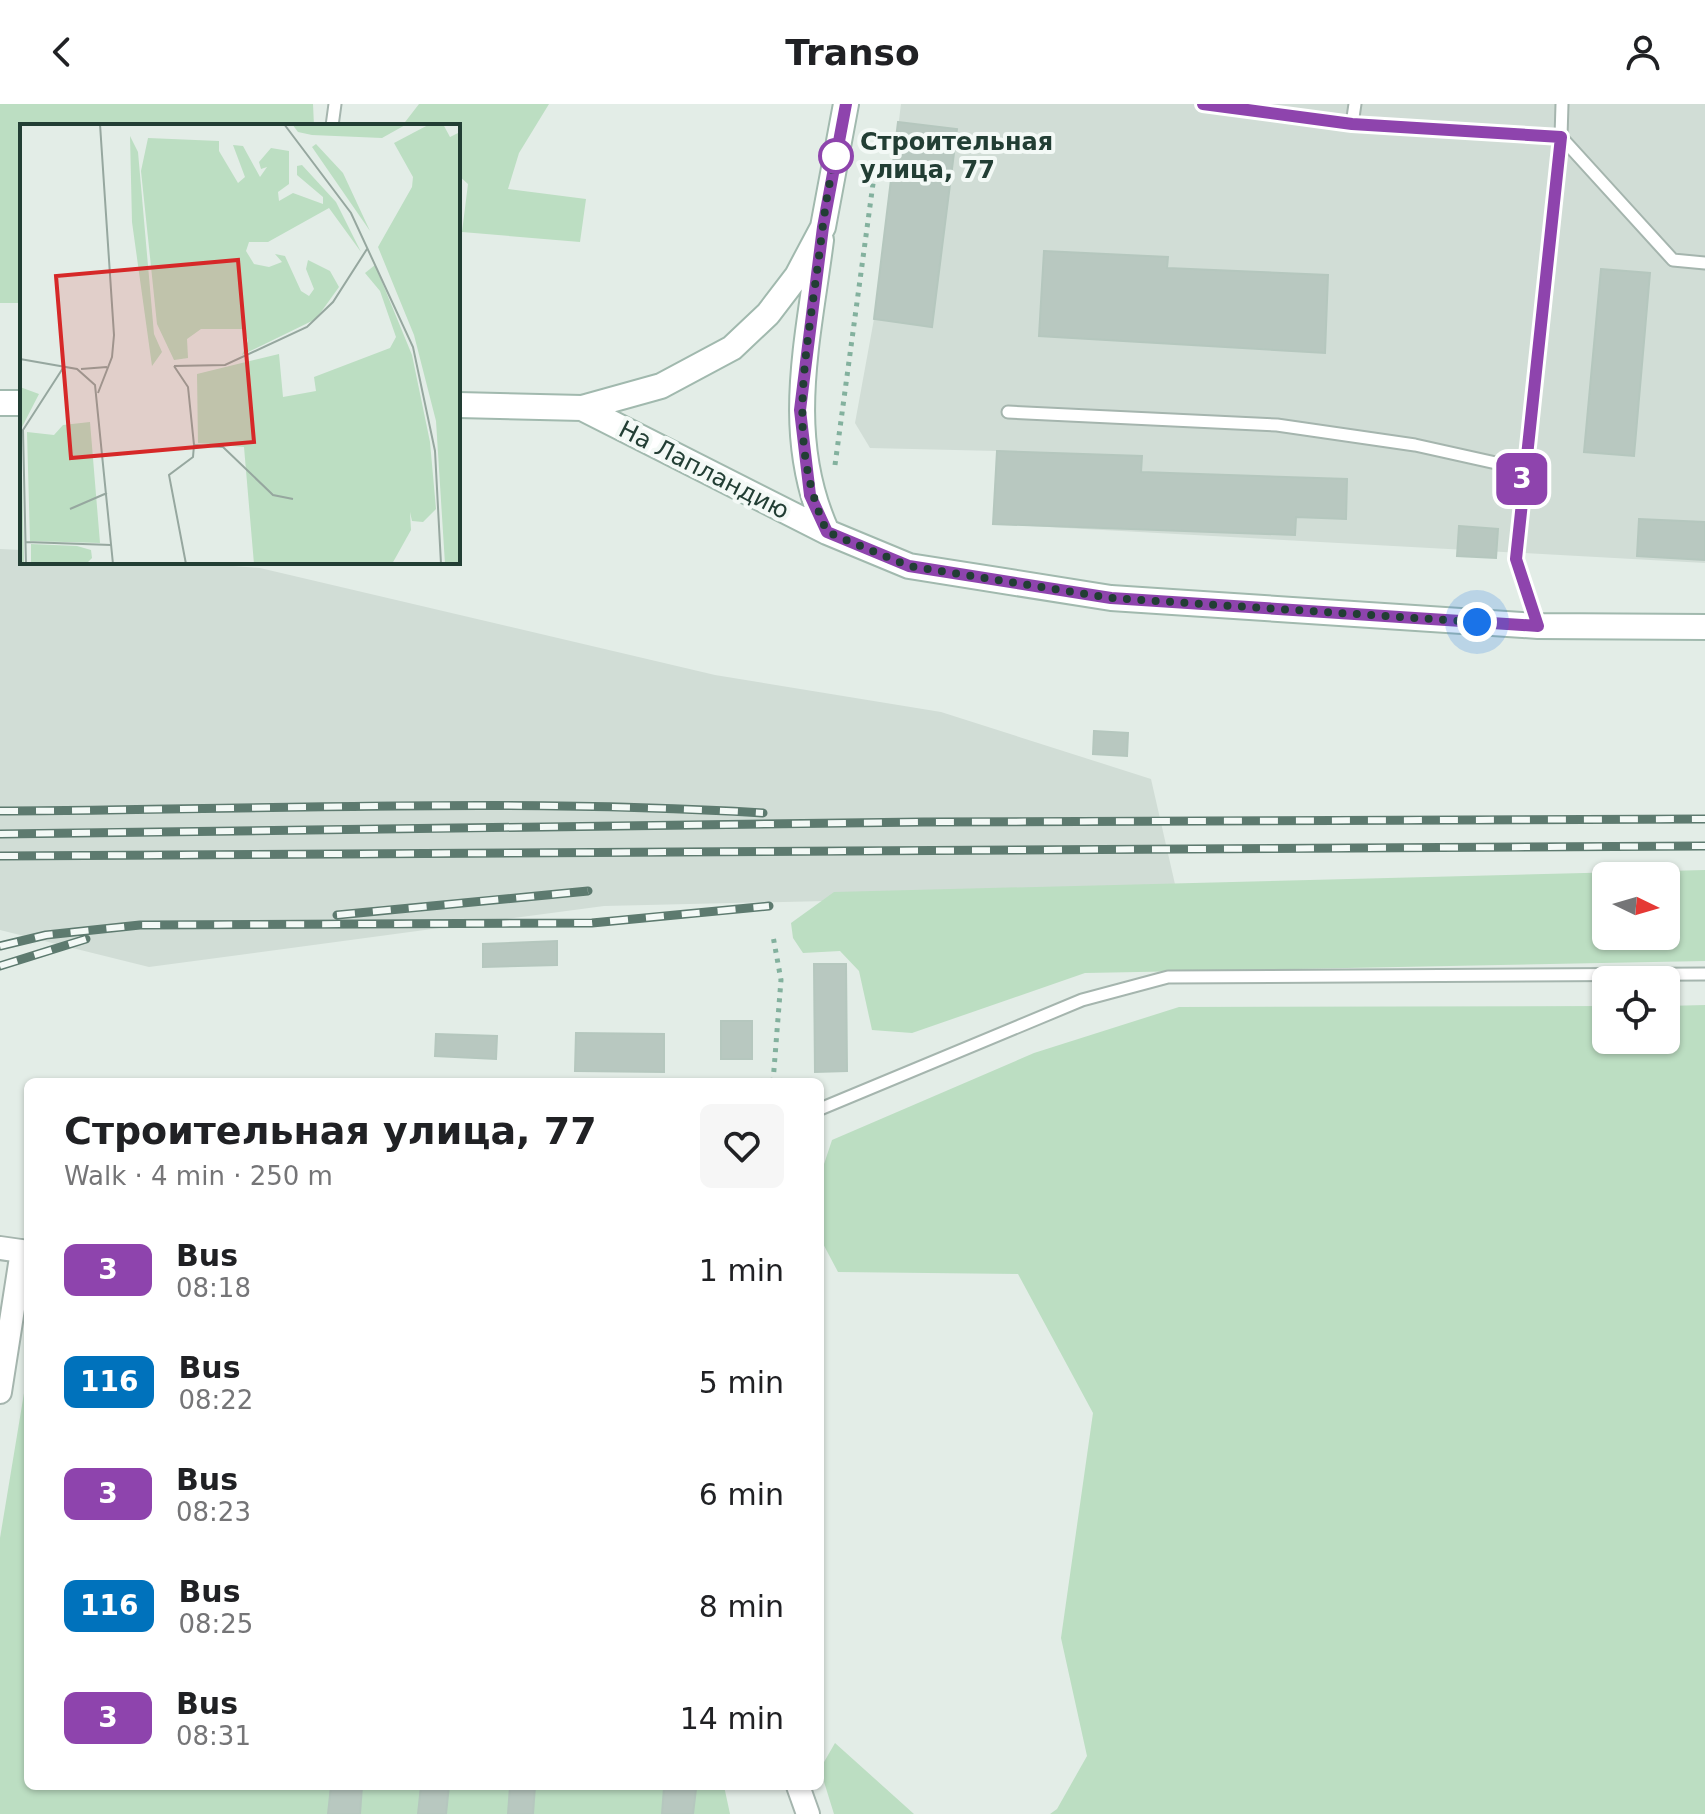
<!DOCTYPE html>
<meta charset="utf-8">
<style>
:root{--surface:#fff;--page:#f6f6f6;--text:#202124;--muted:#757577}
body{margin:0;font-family:"DejaVu Sans",sans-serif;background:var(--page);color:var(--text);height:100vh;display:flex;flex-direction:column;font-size:30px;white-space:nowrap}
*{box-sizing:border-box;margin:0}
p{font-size:26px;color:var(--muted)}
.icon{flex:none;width:44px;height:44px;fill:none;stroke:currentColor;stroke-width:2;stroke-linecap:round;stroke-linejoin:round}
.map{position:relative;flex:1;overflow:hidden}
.sheet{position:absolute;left:24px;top:974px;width:800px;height:712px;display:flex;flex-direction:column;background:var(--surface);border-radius:12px;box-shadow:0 2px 6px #0004}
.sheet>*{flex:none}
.badge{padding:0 16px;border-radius:12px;font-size:28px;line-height:52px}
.needle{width:52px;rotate:95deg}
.tools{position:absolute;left:1592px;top:758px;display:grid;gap:16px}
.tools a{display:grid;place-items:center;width:88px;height:88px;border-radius:12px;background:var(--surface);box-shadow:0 2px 6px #0004;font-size:40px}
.you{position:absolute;width:40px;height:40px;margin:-20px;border:6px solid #fff;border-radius:50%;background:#1a73e8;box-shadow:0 0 0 12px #1a73e833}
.map>.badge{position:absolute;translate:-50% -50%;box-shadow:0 0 0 4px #fff}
.round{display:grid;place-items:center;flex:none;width:84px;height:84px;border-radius:12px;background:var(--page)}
.head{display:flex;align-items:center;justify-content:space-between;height:136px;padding:0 40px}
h1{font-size:38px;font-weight:600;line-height:60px}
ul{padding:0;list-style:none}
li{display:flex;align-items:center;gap:24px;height:112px;padding:0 40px}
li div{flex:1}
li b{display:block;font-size:30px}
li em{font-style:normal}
li .badge{min-width:88px;font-weight:700;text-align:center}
header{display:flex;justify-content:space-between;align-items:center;height:104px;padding:0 40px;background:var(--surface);font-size:36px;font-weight:600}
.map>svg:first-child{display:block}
.built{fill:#d1ddd6}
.green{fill:#bcdec2;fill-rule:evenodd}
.building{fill:#b8c8c0;stroke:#b5c7be;stroke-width:2}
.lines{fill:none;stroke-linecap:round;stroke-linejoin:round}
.lane-casing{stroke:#a5b5ae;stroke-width:15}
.street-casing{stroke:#a5b5ae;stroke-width:26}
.secondary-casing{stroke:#a1b9ae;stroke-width:28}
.path{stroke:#83b19e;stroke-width:5;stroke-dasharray:4 6;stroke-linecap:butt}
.lane{stroke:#fff;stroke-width:11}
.street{stroke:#fff;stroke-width:22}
.secondary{stroke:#fff;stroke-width:24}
.rail-casing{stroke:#5d7a6f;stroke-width:9}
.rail{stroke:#f3f9f6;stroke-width:6;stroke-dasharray:18;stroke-linecap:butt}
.line-casing{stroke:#fff;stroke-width:18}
.line{stroke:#8e44ad;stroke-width:12}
.walk{stroke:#223e34;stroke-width:8;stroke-dasharray:0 14.4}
.stop-dot{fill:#fff;stroke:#8e44ad;stroke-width:4}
.labels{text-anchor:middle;stroke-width:8;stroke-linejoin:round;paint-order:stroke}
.stop-label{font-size:24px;font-weight:bold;fill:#223e34;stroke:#f3f9f6;text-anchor:start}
.street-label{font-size:24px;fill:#223e34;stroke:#f3f9f6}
.inset-road{fill:none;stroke:#96a79f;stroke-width:2}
.view{fill:#d62828;fill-opacity:0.15;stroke:#d62828;stroke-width:4}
.inset-edge{fill:none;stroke:#223e34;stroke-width:4}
</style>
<header><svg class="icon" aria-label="back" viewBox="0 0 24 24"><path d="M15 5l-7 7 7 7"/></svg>Transo<svg class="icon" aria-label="person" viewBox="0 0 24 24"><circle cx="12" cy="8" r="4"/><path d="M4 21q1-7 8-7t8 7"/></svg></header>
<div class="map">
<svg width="1705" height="1710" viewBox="0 0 1705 1710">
<rect width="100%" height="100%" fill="#e3ede7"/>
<!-- built -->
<path class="built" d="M901,0H1705V459L993,420L997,347L870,344L855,319L874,215Z
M0,445L22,446V458H181L260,464L715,571L941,608L1151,675L1177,789L604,802L149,863L0,826Z"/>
<!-- green -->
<path class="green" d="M0,0H313L314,22H22V199H0Z
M419,0H549L519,49L508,85L586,95L580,138L462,128L468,80L458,71V22H402Z
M1705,766V857L1085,869L912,929L872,926L859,867L840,847L803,849L793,834L791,819L834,788ZM1606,772H1666V832H1606Z
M1705,901V1710H1050L1057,1705L1087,1652L1061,1534L1093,1309L1018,1170L838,1168L820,1134V1072L832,1036L1034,949L1179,903L1606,902V936H1666V902Z
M28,1265V1682H724L730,1710H0V1434Z
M835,1639L914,1710H834L820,1665Z"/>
<!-- building -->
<path class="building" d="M898,18L957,25L932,223L874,215Z
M1044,147L1168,153L1167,164L1328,171L1325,249L1039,232Z
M1601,165L1650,169L1634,352L1584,348Z
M997,347L1142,352L1141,368L1347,375L1346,415L1296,413L1295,431L993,420Z
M1639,415L1705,418V456L1637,452Z
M1459,422L1498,425L1496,454L1457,452Z
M1094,627L1128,629L1127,652L1093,650Z
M557,837V861L483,863V840Z
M814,860H846L847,967L815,968Z
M721,917H752V955H721Z
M576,929L664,930V968L575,967Z
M436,930L497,932L496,955L435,952Z
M331,1682H362L360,1710H328Z
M421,1682H449L446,1710H418Z
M510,1682H535L533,1710H508Z
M664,1683L696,1685L693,1710H662Z"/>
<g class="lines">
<!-- lane casing -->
<g class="lane-casing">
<path id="lane" d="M1203,0L1352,20L1561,33L1516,455L1537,522
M1562,0L1561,33L1673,156L1705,159
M1352,20L1355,0
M332,22L335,0
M1008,308L1277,321L1415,341L1523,365
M820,1005L1082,896L1168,873L1705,870"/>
</g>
<!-- street casing -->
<g class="street-casing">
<path id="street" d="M0,1144L28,1148
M0,1288L22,1147
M798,1682L808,1710"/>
</g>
<!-- secondary casing -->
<g class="secondary-casing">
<path id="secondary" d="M821,136C808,238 783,331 827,428
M0,299H22
M458,301L582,304L661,282L732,244L768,210L797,172L823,123L846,0
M582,304L827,428L909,462L1111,494L1538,522L1705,523"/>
</g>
<!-- path -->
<path class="path" d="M835,361L875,65
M773,978L781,876L773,832"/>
<!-- lane -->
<use href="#lane" class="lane"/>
<!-- street -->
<use href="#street" class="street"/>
<!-- secondary -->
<use href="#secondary" class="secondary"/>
<!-- rail casing -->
<g class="rail-casing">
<path id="rail" d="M0,707C255,706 509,694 763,709
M0,730L923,718L1705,715
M0,752L1705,742
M337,811L588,787
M0,842L46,831L140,821L592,819L769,802
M0,862L86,835"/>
</g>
<!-- rail -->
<use href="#rail" class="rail"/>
</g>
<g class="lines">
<!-- line casing -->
<g class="line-casing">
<path id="line" d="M846,0L823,123L800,306L810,391L827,428L909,462L1111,494L1538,522L1516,455L1561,33L1352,20L1203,0"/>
</g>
<!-- line -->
<use href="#line" class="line"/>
<!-- walk -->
<path class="walk" d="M836,52C825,91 822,134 816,174C804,266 788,341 827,428L909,462L1111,494L1477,518"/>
</g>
<!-- markers -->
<circle class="stop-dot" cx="836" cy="52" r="16"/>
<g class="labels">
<!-- stop labels -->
<g class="stop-label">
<text x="860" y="46">Строительная<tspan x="860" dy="28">улица, 77</tspan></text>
</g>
<!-- street labels -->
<g class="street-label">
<text transform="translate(704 366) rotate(27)" y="8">На Лапландию</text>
</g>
</g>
<!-- overview -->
<g transform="translate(20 20)">
<rect width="440" height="440" fill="#e3ede7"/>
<path d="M272,0H387L362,14L292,11L278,8ZM410,0H423L430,13L440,8V440H425L416,297L394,211L358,123L392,63L393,53L374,19ZM110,12L118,28L134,210L142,228L132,242L112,98ZM128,14L199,17V27L218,59L225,53L213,21L223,22L240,53L247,43L241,45L239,38L251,24L269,27V60L258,68L259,77L273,69L303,80V73L277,51V42L282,41L316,78L341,128L309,84L248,118H229L226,127L234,140L249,143L262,138L255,130L265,132L281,167L289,172L294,165L286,145L288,136L310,147L319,163L296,195L222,231L228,217L224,205H181L167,215L168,234L154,236L137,200L121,47ZM296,20L323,49L350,107L292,23ZM355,141L392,231L410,318L416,385L403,398L392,397L390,388L391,406L372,440H234L224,323L178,319L177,250L259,230L263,273L296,267L294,253L370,224L376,213L360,167L345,149ZM0,263L19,270L1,305L4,440H0ZM70,298L80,419L10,417L7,308L34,311L43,301ZM11,420L57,422L71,426L72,434L66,440H11Z" fill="#bcdec2"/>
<path class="inset-road" d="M264,0L331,89L393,223L415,327L421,440M0,235L57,245L75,261L93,440M154,242L205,241L287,203L313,178L347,125M154,242L168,263L174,321L173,333L149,351L166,440M61,245L87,243M78,269L92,233L94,211L80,0M174,321L203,323L253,371L273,375M50,385L87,369M6,418L91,421M6,440L3,306L43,244"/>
<path class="view" d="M218,136L234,318L51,334L36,152Z"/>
<rect width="440" height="440" class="inset-edge"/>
</g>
</svg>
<div class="tools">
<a><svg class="needle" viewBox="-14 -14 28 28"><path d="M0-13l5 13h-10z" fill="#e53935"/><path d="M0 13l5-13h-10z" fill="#757577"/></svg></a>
<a><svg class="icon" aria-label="locate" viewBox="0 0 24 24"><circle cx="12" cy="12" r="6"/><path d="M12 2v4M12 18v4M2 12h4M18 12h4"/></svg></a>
</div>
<div class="you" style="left:1477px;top:518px"></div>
<b class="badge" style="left:1522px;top:375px;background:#8e44ad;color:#fff">3</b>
<section class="sheet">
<div class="head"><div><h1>Строительная улица, 77</h1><p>Walk · 4 min · 250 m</p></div><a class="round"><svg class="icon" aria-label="heart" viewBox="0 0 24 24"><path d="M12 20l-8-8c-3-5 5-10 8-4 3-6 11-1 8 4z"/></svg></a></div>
<ul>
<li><span class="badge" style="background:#8e44ad;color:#fff">3</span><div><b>Bus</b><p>08:18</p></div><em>1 min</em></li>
<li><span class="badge" style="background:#0072bc;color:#fff">116</span><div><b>Bus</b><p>08:22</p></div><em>5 min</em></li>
<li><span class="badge" style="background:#8e44ad;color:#fff">3</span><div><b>Bus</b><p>08:23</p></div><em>6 min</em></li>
<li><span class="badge" style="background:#0072bc;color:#fff">116</span><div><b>Bus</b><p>08:25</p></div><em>8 min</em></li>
<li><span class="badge" style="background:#8e44ad;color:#fff">3</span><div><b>Bus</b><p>08:31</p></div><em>14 min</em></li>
</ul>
</section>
</div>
